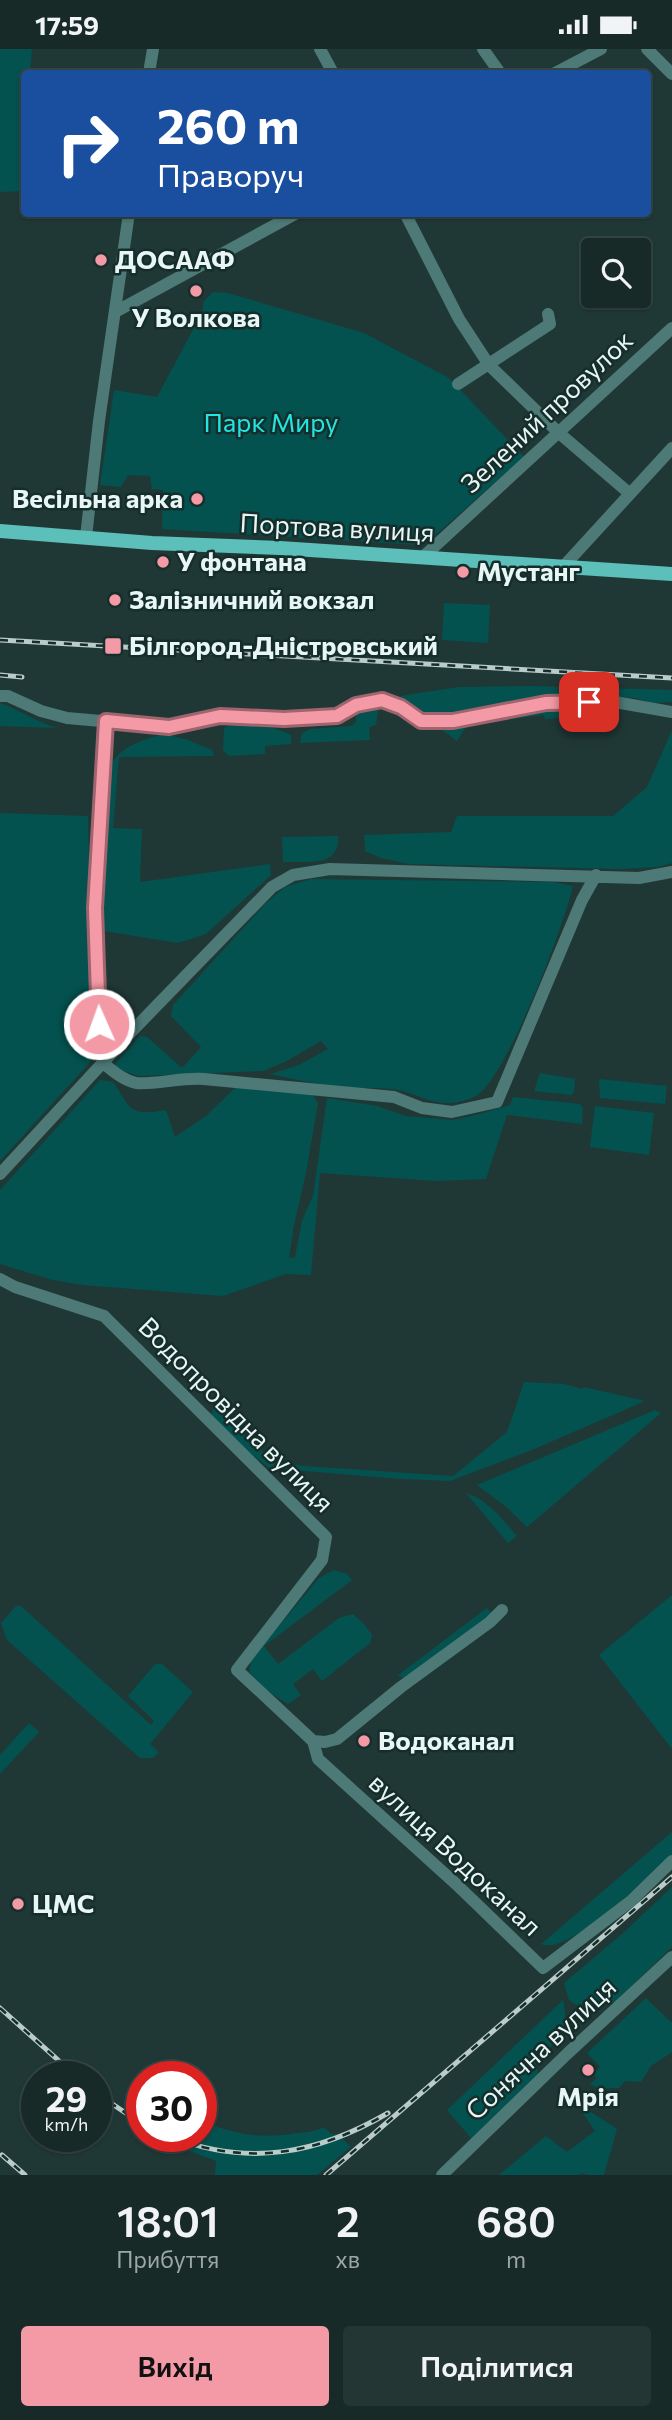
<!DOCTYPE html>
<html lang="uk">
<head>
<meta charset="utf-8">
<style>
	:root { --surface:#172a28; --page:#243634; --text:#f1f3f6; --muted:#9ea7a8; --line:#364645; --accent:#f49aa7 }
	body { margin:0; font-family:Commissioner,sans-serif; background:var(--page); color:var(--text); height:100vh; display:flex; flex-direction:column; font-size:26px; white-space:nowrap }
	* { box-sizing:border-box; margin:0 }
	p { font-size:23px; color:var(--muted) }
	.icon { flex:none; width:38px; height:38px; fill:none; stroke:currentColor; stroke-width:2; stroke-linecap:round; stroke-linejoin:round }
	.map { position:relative; height:2126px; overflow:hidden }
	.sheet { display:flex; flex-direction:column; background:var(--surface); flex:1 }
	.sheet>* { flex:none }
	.banner { position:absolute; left:21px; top:21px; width:630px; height:147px; border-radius:7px; box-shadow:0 2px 5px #0004,0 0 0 2px var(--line); background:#1a4fa0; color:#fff; overflow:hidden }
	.tools { position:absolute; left:581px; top:189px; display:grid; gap:14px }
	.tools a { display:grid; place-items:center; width:70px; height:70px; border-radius:7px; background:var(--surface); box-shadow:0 2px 5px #0004,0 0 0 2px var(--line); font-size:35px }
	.speed { position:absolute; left:21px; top:2012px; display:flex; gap:14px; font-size:35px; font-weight:700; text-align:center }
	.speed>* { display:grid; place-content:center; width:91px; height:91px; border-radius:50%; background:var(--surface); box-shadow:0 2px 5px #0004,0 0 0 2px var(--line); line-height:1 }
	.speed small { font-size:18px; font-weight:400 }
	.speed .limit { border:10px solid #d22; background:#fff; color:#111 }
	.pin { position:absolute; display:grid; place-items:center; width:60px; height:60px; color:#fff; margin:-30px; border-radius:14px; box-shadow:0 4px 10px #0006 }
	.me { position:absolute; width:77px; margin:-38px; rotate:358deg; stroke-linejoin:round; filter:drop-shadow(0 0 5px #0008) }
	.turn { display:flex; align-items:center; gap:24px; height:147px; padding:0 21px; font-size:32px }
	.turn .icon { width:91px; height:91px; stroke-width:2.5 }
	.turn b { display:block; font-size:49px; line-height:60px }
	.eta { display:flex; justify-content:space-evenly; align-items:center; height:119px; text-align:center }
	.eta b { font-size:42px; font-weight:600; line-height:49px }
	.action { display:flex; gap:14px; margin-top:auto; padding:14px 21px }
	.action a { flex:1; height:80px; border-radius:7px; background:var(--accent); color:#111; font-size:28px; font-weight:600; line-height:80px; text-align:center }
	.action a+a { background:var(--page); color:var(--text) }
	.status { display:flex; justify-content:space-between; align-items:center; height:49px; padding:0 35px; background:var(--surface); direction:ltr }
	.status svg { height:19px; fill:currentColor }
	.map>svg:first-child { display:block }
	.green { fill:#03524f }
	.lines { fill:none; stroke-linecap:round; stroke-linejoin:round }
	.minor { stroke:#4d7977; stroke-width:12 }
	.major { stroke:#5cbfba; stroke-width:14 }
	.rail-casing { stroke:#bacbc9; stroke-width:5 }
	.rail { stroke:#152e2c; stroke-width:2.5; stroke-dasharray:8; stroke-linecap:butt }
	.route-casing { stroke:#9f646d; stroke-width:18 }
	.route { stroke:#f49aa7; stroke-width:12 }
	.poi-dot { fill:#f49aa7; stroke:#152e2c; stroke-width:2.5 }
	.labels { text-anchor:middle; stroke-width:5; stroke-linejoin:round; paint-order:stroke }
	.poi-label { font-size:26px; font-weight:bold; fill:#e8f7f5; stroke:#152e2c; text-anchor:start }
	.street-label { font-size:26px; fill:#e8f7f5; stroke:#152e2c }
	.park-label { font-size:26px; fill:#21e6df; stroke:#152e2c }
</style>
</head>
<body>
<div class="status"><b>17:59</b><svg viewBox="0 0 49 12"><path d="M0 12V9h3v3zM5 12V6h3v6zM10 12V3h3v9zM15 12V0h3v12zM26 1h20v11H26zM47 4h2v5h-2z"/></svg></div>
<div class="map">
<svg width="672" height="2126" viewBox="0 0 672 2126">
	<rect width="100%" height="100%" fill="#1f3836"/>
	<!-- green -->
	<path class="green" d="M0 0H32L30 24H24V142L0 143Z
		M213 243 228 244 364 284 449 329 524 408 441 481 420 496 162 480 163 441 152 440 150 427 128 426 121 438 100 436 114 341 157 348 203 262V253Z
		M444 554 490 556 488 594 442 591Z
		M532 637 672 641V653L653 654 635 649 599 646 546 647 514 653 480 663 420 665 403 654 400 647 459 638Z
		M0 654C20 661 37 673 57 679L0 677Z
		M379 656 376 676 369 678 370 691 300 694 302 684 311 680 351 677 356 673V662Z
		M547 658 584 660V667L545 670 544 666 468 675 457 692 438 678Z
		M232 675C255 675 271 676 291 686V695L265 697V705L229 707 223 701 224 679Z
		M672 681V814L658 818 620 820 408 815 381 809 365 802 364 786 451 783 457 767H613L647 738Z
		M164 685 185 690 212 701 214 707 119 708 113 779 142 780 140 833 270 815 271 826 206 885 178 894 104 882V785L113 713C122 697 147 689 164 685Z
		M0 764 88 767 93 1010 0 1112Z
		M338 787C340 819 307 812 283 813L282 788Z
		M311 830 552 833 573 837C565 873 505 1035 474 1048 436 1064 424 1044 392 1040 376 1038 360 1040 344 1038 319 1036 294 1030 270 1025L299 1016 328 1000 321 992 285 1013 263 1022 138 1027 116 1019V1014L140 987 147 988 182 1019 201 998 171 967 173 956 266 854 285 838Z
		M540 1024 575 1030 574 1043 571 1046 534 1042Z
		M599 1030 667 1037 665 1055 600 1049Z
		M100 1031 113 1033C133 1062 128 1067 166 1061L175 1088 206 1067 243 1031 312 1045 318 1054 306 1124 294 1176 289 1209 295 1208 302 1171 313 1147 327 1049 377 1057 406 1067 453 1071 480 1065 510 1056 513 1048 580 1055 583 1059 582 1075 507 1066 486 1130 436 1132 320 1124 311 1226 286 1225 223 1247 83 1236 52 1231 0 1215V1141Z
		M595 1057 654 1064 649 1106 590 1098Z
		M524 1333 564 1335 582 1340 584 1338 645 1352 532 1401 450 1432 400 1430 269 1419 251 1405 211 1366 214 1358 272 1411 304 1417 453 1427 507 1383Z
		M655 1361 661 1364 527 1478 505 1457 477 1436Z
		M466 1444C487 1450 502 1470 517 1487L508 1494Z
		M334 1521 347 1525 352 1531 264 1597 278 1615 339 1569 353 1565 364 1575 372 1586 370 1594 322 1632 313 1620 293 1635 301 1646 288 1655C273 1646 258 1637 249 1622L252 1609 319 1529Z
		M672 1546V1700L599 1606Z
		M16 1557H21L151 1676 154 1672 128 1647 155 1615H162L193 1643 150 1695 159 1703 153 1709H140L7 1591 1 1574Z
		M487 1559 492 1565 406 1629 397 1627Z
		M29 1674 39 1683 0 1725V1706Z
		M672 1783V1806C651 1825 569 1908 541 1895Z
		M672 1838V1898L614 1954 576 1956 569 1951 564 1934 623 1884Z
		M646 1949 672 1974V2003L651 2017 641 2033 625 2032 619 2039H607L604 2042 590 2035 597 2029 593 2025 600 2018 587 2004Z
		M563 1951C571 1984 555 1991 536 2014L538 2025 471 2089 447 2061Z
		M583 2058 617 2080 604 2126H587L581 2124 579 2126H499L546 2087 567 2103 595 2082 582 2063Z
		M201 2071C233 2086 263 2090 297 2084 306 2083 315 2083 323 2078L332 2085H338L351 2098 317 2126H215L216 2112 176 2097 185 2088H201Z"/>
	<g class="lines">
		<!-- minor -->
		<path class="minor" d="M320 0 333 24
			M483 0 500 24
			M647 0 672 25
			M149 24 153 0
			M555 24 601 0
			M405 164 459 270 489 316 559 384 629 444
			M117 262 297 164
			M458 335 550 275 548 265
			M86 488 99 372 129 164
			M422 509 672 279
			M563 518 672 399
			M0 647H8L41 662 67 669 169 678 220 667 284 670 337 667 356 656 382 651 401 658 421 672H453L546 654 615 653 672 663
			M106 672 95 859 99 975 103 1014C113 1022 123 1031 136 1034 153 1036 184 1028 204 1030L394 1048 422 1059 452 1063 497 1053 582 851 596 826
			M0 1125 133 981 272 838 293 826 330 820 639 829 672 823
			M0 1230 15 1238 104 1267 326 1488 322 1511 237 1621 313 1692 325 1693 337 1690 401 1638 490 1573 502 1561
			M313 1692 318 1710 456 1835 543 1919 631 1852 672 1812
			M442 2126 568 2004 672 1908"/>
		<!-- major -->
		<path class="major" d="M0 482 152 494 280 499 672 525"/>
		<!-- rail casing -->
		<g class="rail-casing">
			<path id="rail" d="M0 591 672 629
				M0 626 22 628
				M0 1959 77 2028
				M96 2044 142 2075
				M171 2088C249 2118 318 2105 388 2064
				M2 2106 25 2126
				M326 2126 672 1828"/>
		</g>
		<!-- rail -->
		<use href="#rail" class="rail"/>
	</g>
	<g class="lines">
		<!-- route casing -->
		<g class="route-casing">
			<path id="route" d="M99 975 95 859 106 672 169 678 220 667 284 670 337 667 356 656 382 651 401 658 421 672H453L546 654 589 653"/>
		</g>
		<!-- route -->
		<use href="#route" class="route"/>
	</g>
	<!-- markers -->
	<g class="poi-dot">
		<circle cx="101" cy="211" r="7"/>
		<circle cx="196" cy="242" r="7"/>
		<circle cx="197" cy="450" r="7"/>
		<circle cx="163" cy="513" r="7"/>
		<circle cx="463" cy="523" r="7"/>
		<circle cx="115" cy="551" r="7"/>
		<rect x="104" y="588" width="18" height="18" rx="3.5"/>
		<circle cx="364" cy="1692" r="7"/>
		<circle cx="18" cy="1855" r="7"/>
		<circle cx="588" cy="2021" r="7"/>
	</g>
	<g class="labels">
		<!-- poi labels -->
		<g class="poi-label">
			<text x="115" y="220">ДОСААФ</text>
			<text x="196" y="278" text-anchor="middle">У Волкова</text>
			<text x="183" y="459" text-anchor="end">Весільна арка</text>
			<text x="177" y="522">У фонтана</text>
			<text x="477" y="532">Мустанг</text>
			<text x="129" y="560">Залізничний вокзал</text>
			<text x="129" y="606">Білгород-Дністровський</text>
			<text x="378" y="1701">Водоканал</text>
			<text x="32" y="1864">ЦМС</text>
			<text x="588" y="2057" text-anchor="middle">Мрія</text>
		</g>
		<!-- street labels -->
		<g class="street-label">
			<text transform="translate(547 363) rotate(-43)" y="9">Зелений провулок</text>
			<text transform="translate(337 479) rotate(3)" y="9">Портова вулиця</text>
			<text transform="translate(236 1366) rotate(45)" y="9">Водопровідна вулиця</text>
			<text transform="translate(455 1806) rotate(43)" y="9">вулиця Водоканал</text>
			<text transform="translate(541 2000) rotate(-43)" y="9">Сонячна вулиця</text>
		</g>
		<!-- park labels -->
		<g class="park-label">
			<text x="271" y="383">Парк Миру</text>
		</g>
	</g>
</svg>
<div class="tools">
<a><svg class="icon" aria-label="search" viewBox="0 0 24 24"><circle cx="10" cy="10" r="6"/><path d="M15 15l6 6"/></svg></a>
</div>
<div class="speed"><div>29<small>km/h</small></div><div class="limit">30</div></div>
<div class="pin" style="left:589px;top:653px;background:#d93025"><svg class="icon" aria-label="arrive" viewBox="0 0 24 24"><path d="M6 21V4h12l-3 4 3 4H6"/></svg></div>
<svg class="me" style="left:99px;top:975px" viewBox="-20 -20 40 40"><circle r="17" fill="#f49aa7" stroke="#fff" stroke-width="3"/><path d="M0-11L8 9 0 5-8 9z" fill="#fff"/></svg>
<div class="banner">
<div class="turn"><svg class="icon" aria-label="right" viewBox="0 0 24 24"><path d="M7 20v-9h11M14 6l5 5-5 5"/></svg><div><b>260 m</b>Праворуч</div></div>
</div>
</div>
<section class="sheet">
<div class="eta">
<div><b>18:01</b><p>Прибуття</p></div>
<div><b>2</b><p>хв</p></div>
<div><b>680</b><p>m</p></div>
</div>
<div class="action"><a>Вихід</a><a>Поділитися</a></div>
</section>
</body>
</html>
